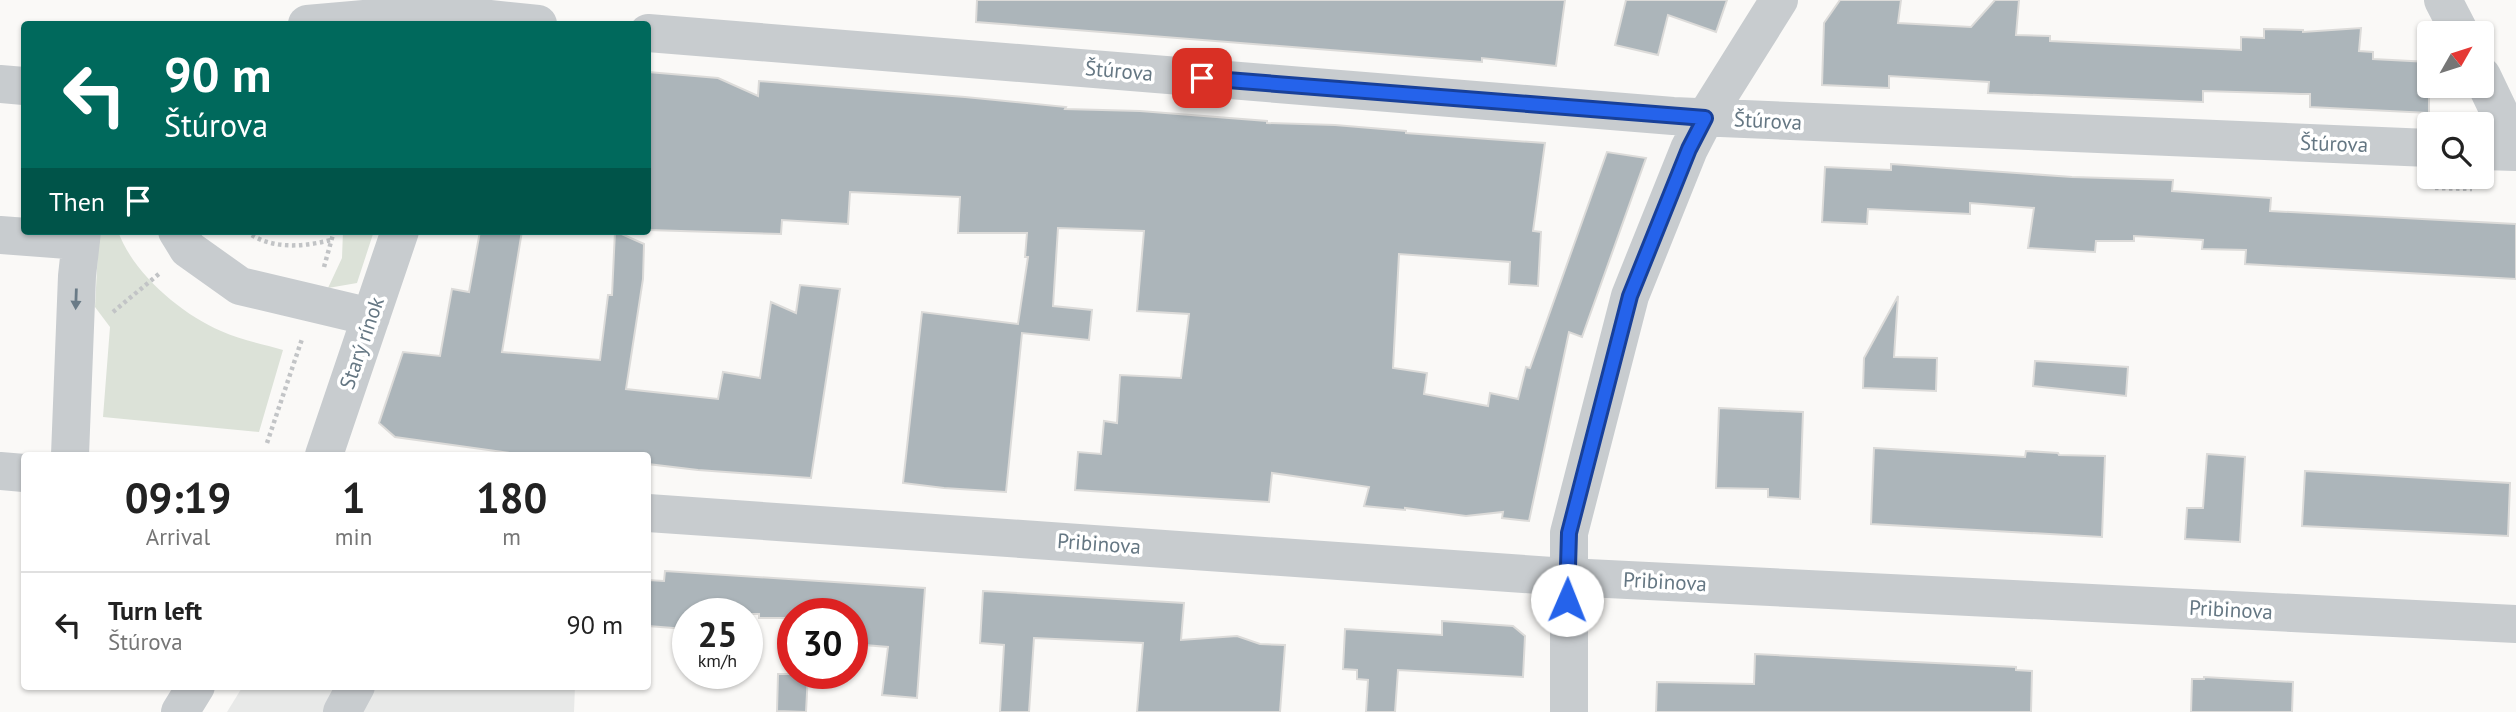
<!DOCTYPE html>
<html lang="en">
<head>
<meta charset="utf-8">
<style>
	:root { --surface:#fff; --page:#f2f2f2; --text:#222; --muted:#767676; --line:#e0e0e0 }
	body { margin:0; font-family:"PT Sans",sans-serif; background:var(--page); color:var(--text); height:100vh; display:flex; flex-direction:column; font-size:26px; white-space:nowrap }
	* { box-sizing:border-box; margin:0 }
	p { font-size:23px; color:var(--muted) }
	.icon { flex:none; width:38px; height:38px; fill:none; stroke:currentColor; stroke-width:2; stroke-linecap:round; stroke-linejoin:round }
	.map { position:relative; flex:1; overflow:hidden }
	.details { position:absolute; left:21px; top:452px; width:630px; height:238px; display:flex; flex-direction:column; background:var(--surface); border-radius:7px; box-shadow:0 2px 5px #0004 }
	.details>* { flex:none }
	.top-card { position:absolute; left:21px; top:21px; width:630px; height:214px; border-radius:7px; box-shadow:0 2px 5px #0004; background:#00695c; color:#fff; overflow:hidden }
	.needle { width:46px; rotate:51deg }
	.tools { position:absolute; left:2417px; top:21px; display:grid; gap:14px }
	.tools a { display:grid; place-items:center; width:77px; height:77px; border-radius:7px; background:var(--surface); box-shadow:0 2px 5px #0004; font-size:35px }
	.speed { position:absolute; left:672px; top:598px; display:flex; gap:14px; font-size:35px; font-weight:700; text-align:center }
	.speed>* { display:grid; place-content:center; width:91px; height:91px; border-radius:50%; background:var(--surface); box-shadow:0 2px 5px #0004; line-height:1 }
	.speed small { font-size:18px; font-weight:400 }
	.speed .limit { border:10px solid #d22; background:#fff; color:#111 }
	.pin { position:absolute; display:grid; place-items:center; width:60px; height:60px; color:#fff; margin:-30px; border-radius:14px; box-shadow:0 4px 10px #0006 }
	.me { position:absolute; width:77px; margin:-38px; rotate:1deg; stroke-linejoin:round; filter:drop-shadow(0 0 5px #0008) }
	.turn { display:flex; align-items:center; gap:24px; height:147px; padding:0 28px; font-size:32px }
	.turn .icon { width:91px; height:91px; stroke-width:2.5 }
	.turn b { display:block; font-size:49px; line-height:60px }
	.then { display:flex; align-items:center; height:66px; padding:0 28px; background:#0003; gap:14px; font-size:26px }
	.eta { display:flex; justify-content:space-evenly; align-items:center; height:119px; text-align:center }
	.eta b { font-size:42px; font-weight:600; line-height:49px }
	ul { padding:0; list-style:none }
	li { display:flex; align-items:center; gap:21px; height:105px; padding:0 28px; border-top:2px solid var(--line) }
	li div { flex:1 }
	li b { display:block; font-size:26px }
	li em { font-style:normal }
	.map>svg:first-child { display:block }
	.built { fill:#e8e9e8 }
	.green { fill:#dce2d8 }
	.building { fill:#acb5ba; stroke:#dcdbd9; stroke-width:2 }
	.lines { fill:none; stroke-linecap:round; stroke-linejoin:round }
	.path { stroke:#c2c4c6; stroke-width:4.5; stroke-dasharray:3.5 3.5; stroke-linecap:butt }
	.minor { stroke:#c8cccf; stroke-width:38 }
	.oneway { fill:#6a7b87 }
	.route-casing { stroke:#184099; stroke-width:18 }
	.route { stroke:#2563eb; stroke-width:12 }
	.labels { text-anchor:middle; stroke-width:7; stroke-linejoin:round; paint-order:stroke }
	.street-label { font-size:21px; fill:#657783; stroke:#fff }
</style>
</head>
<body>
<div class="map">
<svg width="2516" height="712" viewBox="0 0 2516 712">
	<rect width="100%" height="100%" fill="#faf9f7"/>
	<!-- built -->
	<path class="built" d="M243 686H575L574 712H227Z"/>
	<!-- green -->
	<path class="green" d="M99 231H118C132 272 181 314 221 331 240 340 263 344 283 350L259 432 103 417 110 327 95 307Z
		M343 231H374L357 283 328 288 342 258Z"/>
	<!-- building -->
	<path class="building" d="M977 0H1565L1556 66 1482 58V62L976 22Z
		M1626 0H1727L1716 32 1668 15 1658 55 1615 45Z
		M1840 0H1901L1898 23 1971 27 1995 0H2019L2016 35 2050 36V41L2241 50V37L2264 38V29L2303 30V32L2361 28 2359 51 2373 52V59L2429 62V113L2310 107V94H2301L2203 91V102L1988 93 1989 82 1889 76V88L1822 85 1824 23Z
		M648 72 718 78 758 96 759 81 965 97 1066 107 1065 109 1140 111 1267 121V123L1335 125 1406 131V133L1545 143 1533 231 1541 232 1538 286 1509 284 1510 262 1399 254 1393 368 1427 373 1424 394 1488 406 1490 393 1518 399 1526 367 1530 368 1607 152 1646 158 1582 337 1569 332 1529 521 1502 518 1503 512 1466 516 1405 508V510L1364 506 1369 487 1272 473 1269 502 1075 490 1078 452 1101 454 1104 421 1117 423 1120 375 1181 378 1189 314 1137 311 1144 231 1058 228 1053 306 1092 310 1089 340 1022 333 1006 492 944 488 903 483 922 312 1018 324 1028 257H1025L1027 233H958L960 197 850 192 848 224 782 220 781 234 648 230Z
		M1891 164 2072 177 2173 180 2172 191 2271 198 2270 211 2516 224V279L2245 264 2246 250 2202 249 2203 240 2134 236V241H2096L2095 252 2028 248 2034 208 1970 203V214L1868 209 1867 224 1822 222 1825 167 1891 170Z
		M480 231H522L502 352 600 360 608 295H612L615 231 644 244 643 279 626 389 718 399 723 372 760 378 771 302 796 313 800 285 840 289 811 478 698 470 648 464V455H524L395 437 379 423 403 352 440 356 452 289 469 292Z
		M1898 296 1894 357 1937 358 1936 391 1863 388 1864 358Z
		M2035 361 2128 367 2126 396 2033 386Z
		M1719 408 1803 412 1800 499 1768 497V489L1716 488Z
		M1874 448 2025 457 2026 451 2058 453 2059 455 2105 456 2102 537 1871 524Z
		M2207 454 2245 457 2240 542 2185 539 2187 508H2203Z
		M2305 471 2510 483 2508 536 2302 526Z
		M665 571 925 588 917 698 882 695 888 647 852 644V614H793V618H759V614H687L686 629 648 626V580L664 581Z
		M983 591 1184 603 1181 640 1237 636 1260 644 1285 645 1280 712H1137L1143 643 1034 638 1029 712H1000L1004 645 980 643Z
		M1442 621 1513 626 1525 636 1523 677 1398 670 1395 712H1366L1368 680 1357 679V670L1343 669 1345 629 1442 635Z
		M1755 654 2016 667V670L2032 671 2031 712H1656L1657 682 1754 684Z
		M778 674H808L806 712 777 711Z
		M2204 677 2293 682 2292 712H2191L2192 679H2204Z"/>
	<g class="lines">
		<!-- path -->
		<path class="path" d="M2435 188 2472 189
			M246 231C270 250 303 247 331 240
			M324 267 334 231
			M113 312 160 273
			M267 443 302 339"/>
		<!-- minor -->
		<path class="minor" d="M2443 0 2460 33
			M307 24 386 17 462 16 538 24
			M648 33 1673 116 2429 148
			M2482 76 2516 147
			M0 84 24 86
			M2482 151 2516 152
			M177 231 188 249 240 286 371 317
			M0 235 81 241
			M70 455 77 276 82 231
			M324 455 400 231
			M0 471 24 473
			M648 513 1567 577 2516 624
			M180 712 196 686
			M342 712 356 686
			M1569 712V533L1630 296 1689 149 1705 118 1779 0"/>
	</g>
	<!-- one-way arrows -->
	<defs><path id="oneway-solid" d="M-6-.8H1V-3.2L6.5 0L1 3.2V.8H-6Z" transform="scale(1.75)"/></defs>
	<use class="oneway" href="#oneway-solid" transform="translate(76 299) rotate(92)"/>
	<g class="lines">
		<!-- route casing -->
		<g class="route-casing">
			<path id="route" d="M1202 78 1705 118 1689 149 1630 296 1569 533 1567 600"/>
		</g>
		<!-- route -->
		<use href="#route" class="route"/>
	</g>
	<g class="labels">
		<!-- street labels -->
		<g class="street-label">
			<text transform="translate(1119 71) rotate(5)" y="7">Štúrova</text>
			<text transform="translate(1768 121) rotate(3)" y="7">Štúrova</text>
			<text transform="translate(2334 144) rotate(2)" y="7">Štúrova</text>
			<text transform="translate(362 343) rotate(-71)" y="7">Starý rínok</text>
			<text transform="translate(1099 544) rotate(4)" y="7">Pribinova</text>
			<text transform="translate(1665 582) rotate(3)" y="7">Pribinova</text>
			<text transform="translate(2231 610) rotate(3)" y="7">Pribinova</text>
		</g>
	</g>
</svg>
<div class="tools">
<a><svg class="needle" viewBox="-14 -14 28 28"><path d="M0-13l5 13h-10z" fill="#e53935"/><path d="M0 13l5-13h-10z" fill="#767676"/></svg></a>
<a><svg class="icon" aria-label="search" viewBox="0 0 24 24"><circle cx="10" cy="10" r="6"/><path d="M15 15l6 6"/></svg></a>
</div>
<div class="speed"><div>25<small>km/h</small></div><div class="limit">30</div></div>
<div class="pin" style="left:1202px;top:78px;background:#d93025"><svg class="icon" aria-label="arrive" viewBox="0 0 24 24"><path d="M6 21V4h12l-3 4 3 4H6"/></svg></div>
<svg class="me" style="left:1567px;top:600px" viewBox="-20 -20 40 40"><circle r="19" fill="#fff"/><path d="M0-13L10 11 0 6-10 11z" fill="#2563eb"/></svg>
<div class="top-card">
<div class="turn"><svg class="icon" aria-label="left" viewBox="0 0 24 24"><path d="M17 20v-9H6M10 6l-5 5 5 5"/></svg><div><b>90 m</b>Štúrova</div></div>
<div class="then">Then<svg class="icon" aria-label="arrive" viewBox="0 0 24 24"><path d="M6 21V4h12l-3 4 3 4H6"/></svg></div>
</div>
<section class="details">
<div class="eta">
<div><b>09:19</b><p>Arrival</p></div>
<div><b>1</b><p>min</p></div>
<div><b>180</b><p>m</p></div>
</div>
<ul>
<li><svg class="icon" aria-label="left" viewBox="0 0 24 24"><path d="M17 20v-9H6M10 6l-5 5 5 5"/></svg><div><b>Turn left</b><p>Štúrova</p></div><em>90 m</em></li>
</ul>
</section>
</div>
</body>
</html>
